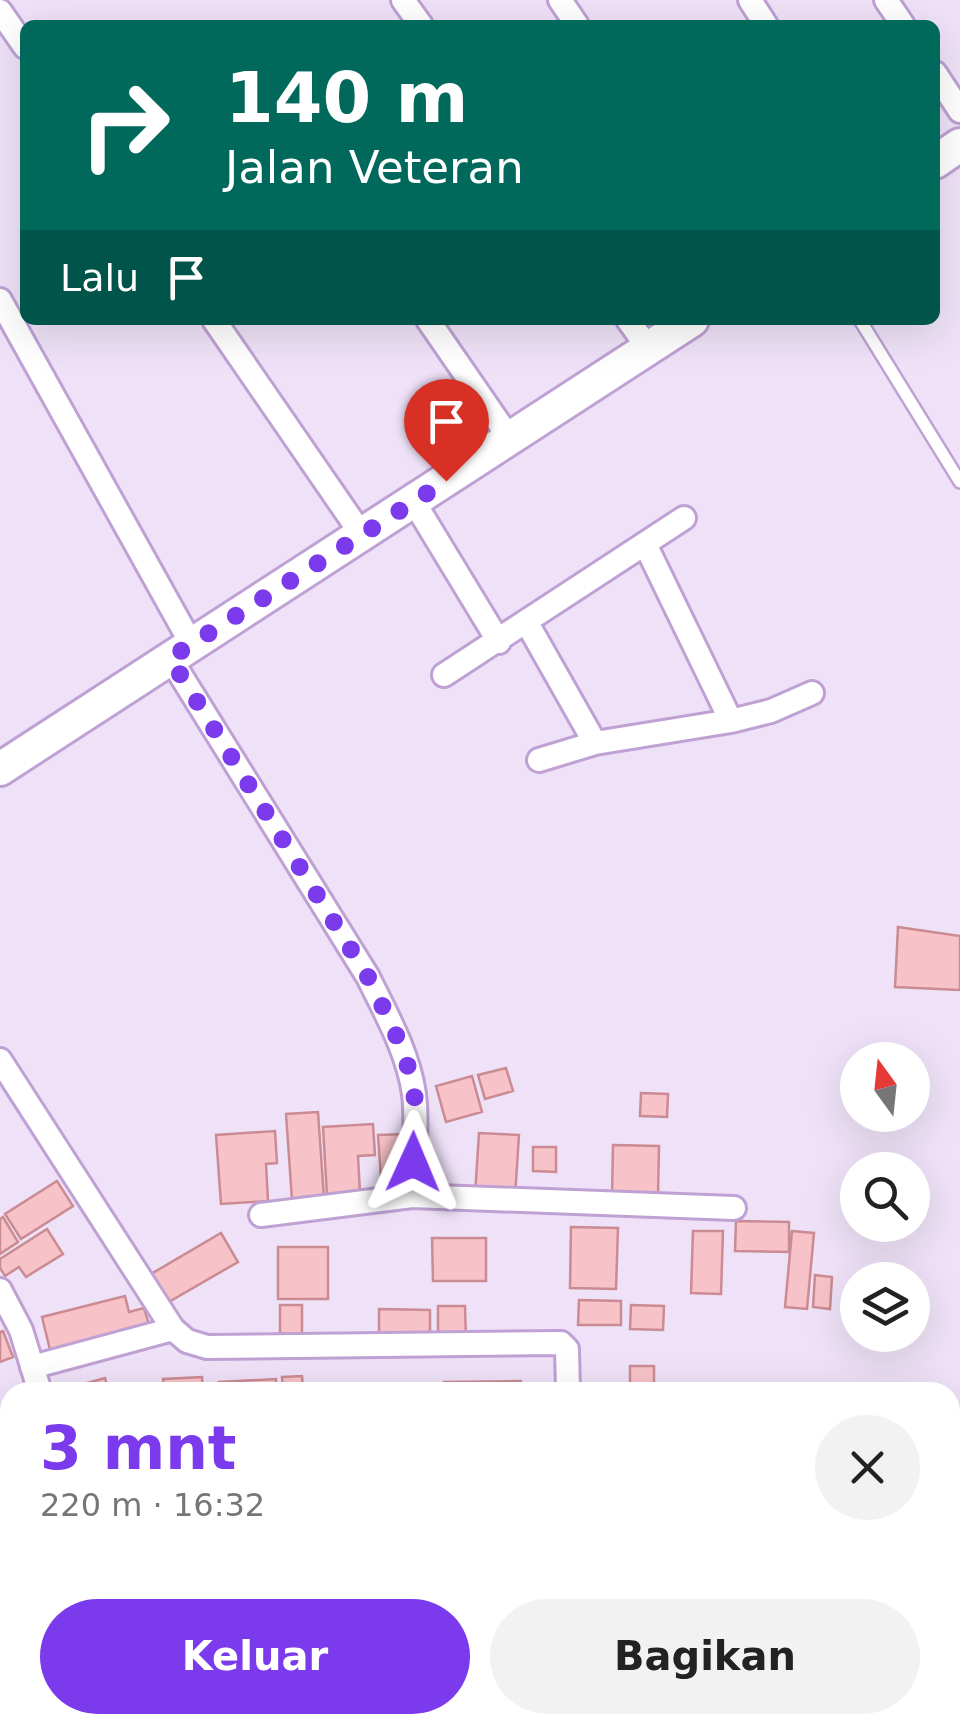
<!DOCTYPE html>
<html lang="id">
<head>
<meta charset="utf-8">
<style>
	:root { --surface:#fff; --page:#f2f2f2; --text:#222; --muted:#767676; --accent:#7c3aed }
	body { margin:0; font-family:"DejaVu Sans",sans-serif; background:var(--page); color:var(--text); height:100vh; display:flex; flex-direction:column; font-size:38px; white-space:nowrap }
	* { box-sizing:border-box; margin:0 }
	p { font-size:32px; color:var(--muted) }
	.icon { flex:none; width:55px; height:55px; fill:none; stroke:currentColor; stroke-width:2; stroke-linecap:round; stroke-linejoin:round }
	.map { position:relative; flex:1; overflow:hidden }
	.details { position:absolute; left:0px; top:1382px; width:960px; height:352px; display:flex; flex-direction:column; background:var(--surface); border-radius:30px 30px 0 0; box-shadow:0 10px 40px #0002 }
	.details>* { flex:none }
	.banner { position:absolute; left:20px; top:20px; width:920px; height:305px; border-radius:15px; box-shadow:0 10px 40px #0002; background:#00695c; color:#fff; overflow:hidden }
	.needle { width:65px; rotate:345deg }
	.fabs { position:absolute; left:840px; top:1042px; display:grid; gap:20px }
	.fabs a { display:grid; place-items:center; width:90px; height:90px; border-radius:50%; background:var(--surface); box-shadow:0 10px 40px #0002; font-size:50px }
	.pin { position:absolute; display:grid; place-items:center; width:85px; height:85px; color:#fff; margin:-102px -42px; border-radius:50% 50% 50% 0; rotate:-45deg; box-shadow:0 0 10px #0007 }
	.pin .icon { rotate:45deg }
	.me { position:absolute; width:110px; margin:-55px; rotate:1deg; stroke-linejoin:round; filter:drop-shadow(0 0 8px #0008) }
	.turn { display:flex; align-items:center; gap:35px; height:210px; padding:0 40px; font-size:45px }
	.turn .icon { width:130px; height:130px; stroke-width:2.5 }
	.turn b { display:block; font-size:70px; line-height:85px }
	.then { display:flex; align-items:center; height:95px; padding:0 40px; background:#0003; gap:20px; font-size:38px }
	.round { display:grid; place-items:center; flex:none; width:105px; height:105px; border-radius:52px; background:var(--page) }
	.head { display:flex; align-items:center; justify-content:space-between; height:170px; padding:0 40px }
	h1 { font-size:60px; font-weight:700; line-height:75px; color:var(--accent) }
	.primary-button { display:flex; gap:20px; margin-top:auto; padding:20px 40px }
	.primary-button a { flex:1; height:115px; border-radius:60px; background:var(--accent); color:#fff; font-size:40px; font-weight:700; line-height:115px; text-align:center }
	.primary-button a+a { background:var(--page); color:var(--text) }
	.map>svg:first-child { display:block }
	.building { fill:#f7c3c8; stroke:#cb8b93; stroke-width:2.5 }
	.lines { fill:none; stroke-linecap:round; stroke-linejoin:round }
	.lane-casing { stroke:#bfa1d4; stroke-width:16 }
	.street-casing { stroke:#bfa1d4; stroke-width:28 }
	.secondary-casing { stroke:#bfa1d4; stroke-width:38 }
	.lane { stroke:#fff; stroke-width:11 }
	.street { stroke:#fff; stroke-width:22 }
	.secondary { stroke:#fff; stroke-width:32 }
	.route { stroke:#7c3aed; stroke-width:18; stroke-dasharray:0 32.4 }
</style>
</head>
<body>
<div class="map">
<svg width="960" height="1733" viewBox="0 0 960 1733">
	<rect width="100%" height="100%" fill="#efe2f8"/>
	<!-- building -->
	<path class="building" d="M898 927 960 936V990L895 987Z
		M506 1068 513 1091 485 1099 478 1075Z
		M472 1076 482 1112 446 1122 436 1086Z
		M641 1093 668 1094 667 1117 640 1116Z
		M318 1112 324 1198 292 1200 286 1114Z
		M373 1124 375 1155 358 1156 360 1193 327 1196 323 1127Z
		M275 1131 277 1163 266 1164 268 1201 221 1204 216 1135Z
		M479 1133 519 1135 515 1197 475 1195Z
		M405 1134 409 1191 382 1193 378 1135Z
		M613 1145 659 1146 658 1197 612 1196Z
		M533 1147H556V1172L533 1171Z
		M57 1181 73 1206 21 1239 5 1214Z
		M3 1217 18 1242 0 1254V1219Z
		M736 1221 789 1222V1252L735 1251Z
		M571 1227 618 1228 616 1289 570 1288Z
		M47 1229 63 1254 26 1277 19 1267 5 1276 0 1268V1259Z
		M693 1231H723L721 1294 691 1293Z
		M792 1231 814 1233 807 1309 785 1307Z
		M221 1233 238 1262 167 1303 151 1274Z
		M432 1238H486V1281H433Z
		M278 1247H328V1299H278Z
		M815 1275 832 1277 830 1309 813 1307Z
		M125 1296 129 1312 144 1308 150 1328 51 1354 42 1317Z
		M579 1300 621 1301V1325H578Z
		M280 1305H302V1342H280Z
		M631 1305 664 1306 663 1330 630 1329Z
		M438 1306H465L466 1339H438Z
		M379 1309 430 1310V1343H379Z
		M3 1331 13 1357 0 1362V1332Z
		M630 1366H654V1392H630Z
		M302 1376 303 1389H314V1392H283L282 1377Z
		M202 1377 203 1392H164L163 1379Z
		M105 1378 109 1392H70L69 1388Z
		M276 1379V1392H220L219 1382Z
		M521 1381 522 1392H444V1382Z
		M0 1453 4 1466 10 1465V1499L0 1501Z
		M0 1603 10 1604V1673L0 1672Z
		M731 1727 802 1733H731Z"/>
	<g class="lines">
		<!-- lane casing -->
		<g class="lane-casing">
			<path id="lane" d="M860 320 960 482"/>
		</g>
		<!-- street casing -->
		<g class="street-casing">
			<path id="street" d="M403 0 421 25
				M560 0 577 25
				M750 0 766 25
				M886 0 903 25
				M0 11 25 47
				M935 73 960 111
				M0 300 192 645
				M214 320 362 535
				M428 320 510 439
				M628 320 649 349
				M414 502 499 642
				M645 544 731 721
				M527 623 595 743
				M170 658 368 977C386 1014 408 1052 414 1094 418 1126 413 1163 412 1196
				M444 675 684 518
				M539 760 595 743 731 721 771 711 812 693
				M0 1060 173 1329 187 1341 207 1347 561 1343 567 1349 568 1392
				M261 1215 412 1196 734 1208
				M0 1290 21 1330 40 1392
				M32 1367 173 1329
				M0 1506 10 1505"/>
		</g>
		<!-- secondary casing -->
		<g class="secondary-casing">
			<path id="secondary" d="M935 162 960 145
				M0 769 692 320"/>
		</g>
		<!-- lane -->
		<use href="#lane" class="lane"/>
		<!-- street -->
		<use href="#street" class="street"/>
		<!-- secondary -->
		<use href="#secondary" class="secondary"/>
	</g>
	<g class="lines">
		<!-- route -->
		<path class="route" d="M413 1162C413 1140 417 1115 414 1092 407 1051 386 1014 368 977L170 658 446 481"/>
	</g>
</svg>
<div class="fabs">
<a><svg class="needle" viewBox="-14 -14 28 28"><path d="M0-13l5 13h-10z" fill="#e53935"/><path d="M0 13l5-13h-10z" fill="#767676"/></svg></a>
<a><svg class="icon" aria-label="search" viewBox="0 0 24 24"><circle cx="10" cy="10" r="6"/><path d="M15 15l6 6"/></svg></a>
<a><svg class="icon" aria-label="layers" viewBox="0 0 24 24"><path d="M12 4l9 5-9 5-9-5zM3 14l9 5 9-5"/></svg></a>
</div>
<div class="pin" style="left:446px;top:481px;background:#d93025"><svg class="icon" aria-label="arrive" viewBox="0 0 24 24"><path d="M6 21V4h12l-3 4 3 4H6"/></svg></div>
<svg class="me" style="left:413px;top:1162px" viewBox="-20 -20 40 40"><path d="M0-17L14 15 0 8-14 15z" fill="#7c3aed" stroke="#fff" stroke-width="4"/></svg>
<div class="banner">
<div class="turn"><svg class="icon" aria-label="right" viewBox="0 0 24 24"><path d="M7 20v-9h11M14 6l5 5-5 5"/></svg><div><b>140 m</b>Jalan Veteran</div></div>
<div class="then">Lalu<svg class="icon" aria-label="arrive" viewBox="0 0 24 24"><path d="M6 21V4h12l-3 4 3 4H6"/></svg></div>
</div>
<section class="details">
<div class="head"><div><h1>3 mnt</h1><p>220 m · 16:32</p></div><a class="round"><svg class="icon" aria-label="close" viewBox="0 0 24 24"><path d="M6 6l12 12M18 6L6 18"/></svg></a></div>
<div class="primary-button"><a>Keluar</a><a>Bagikan</a></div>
</section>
</div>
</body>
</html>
